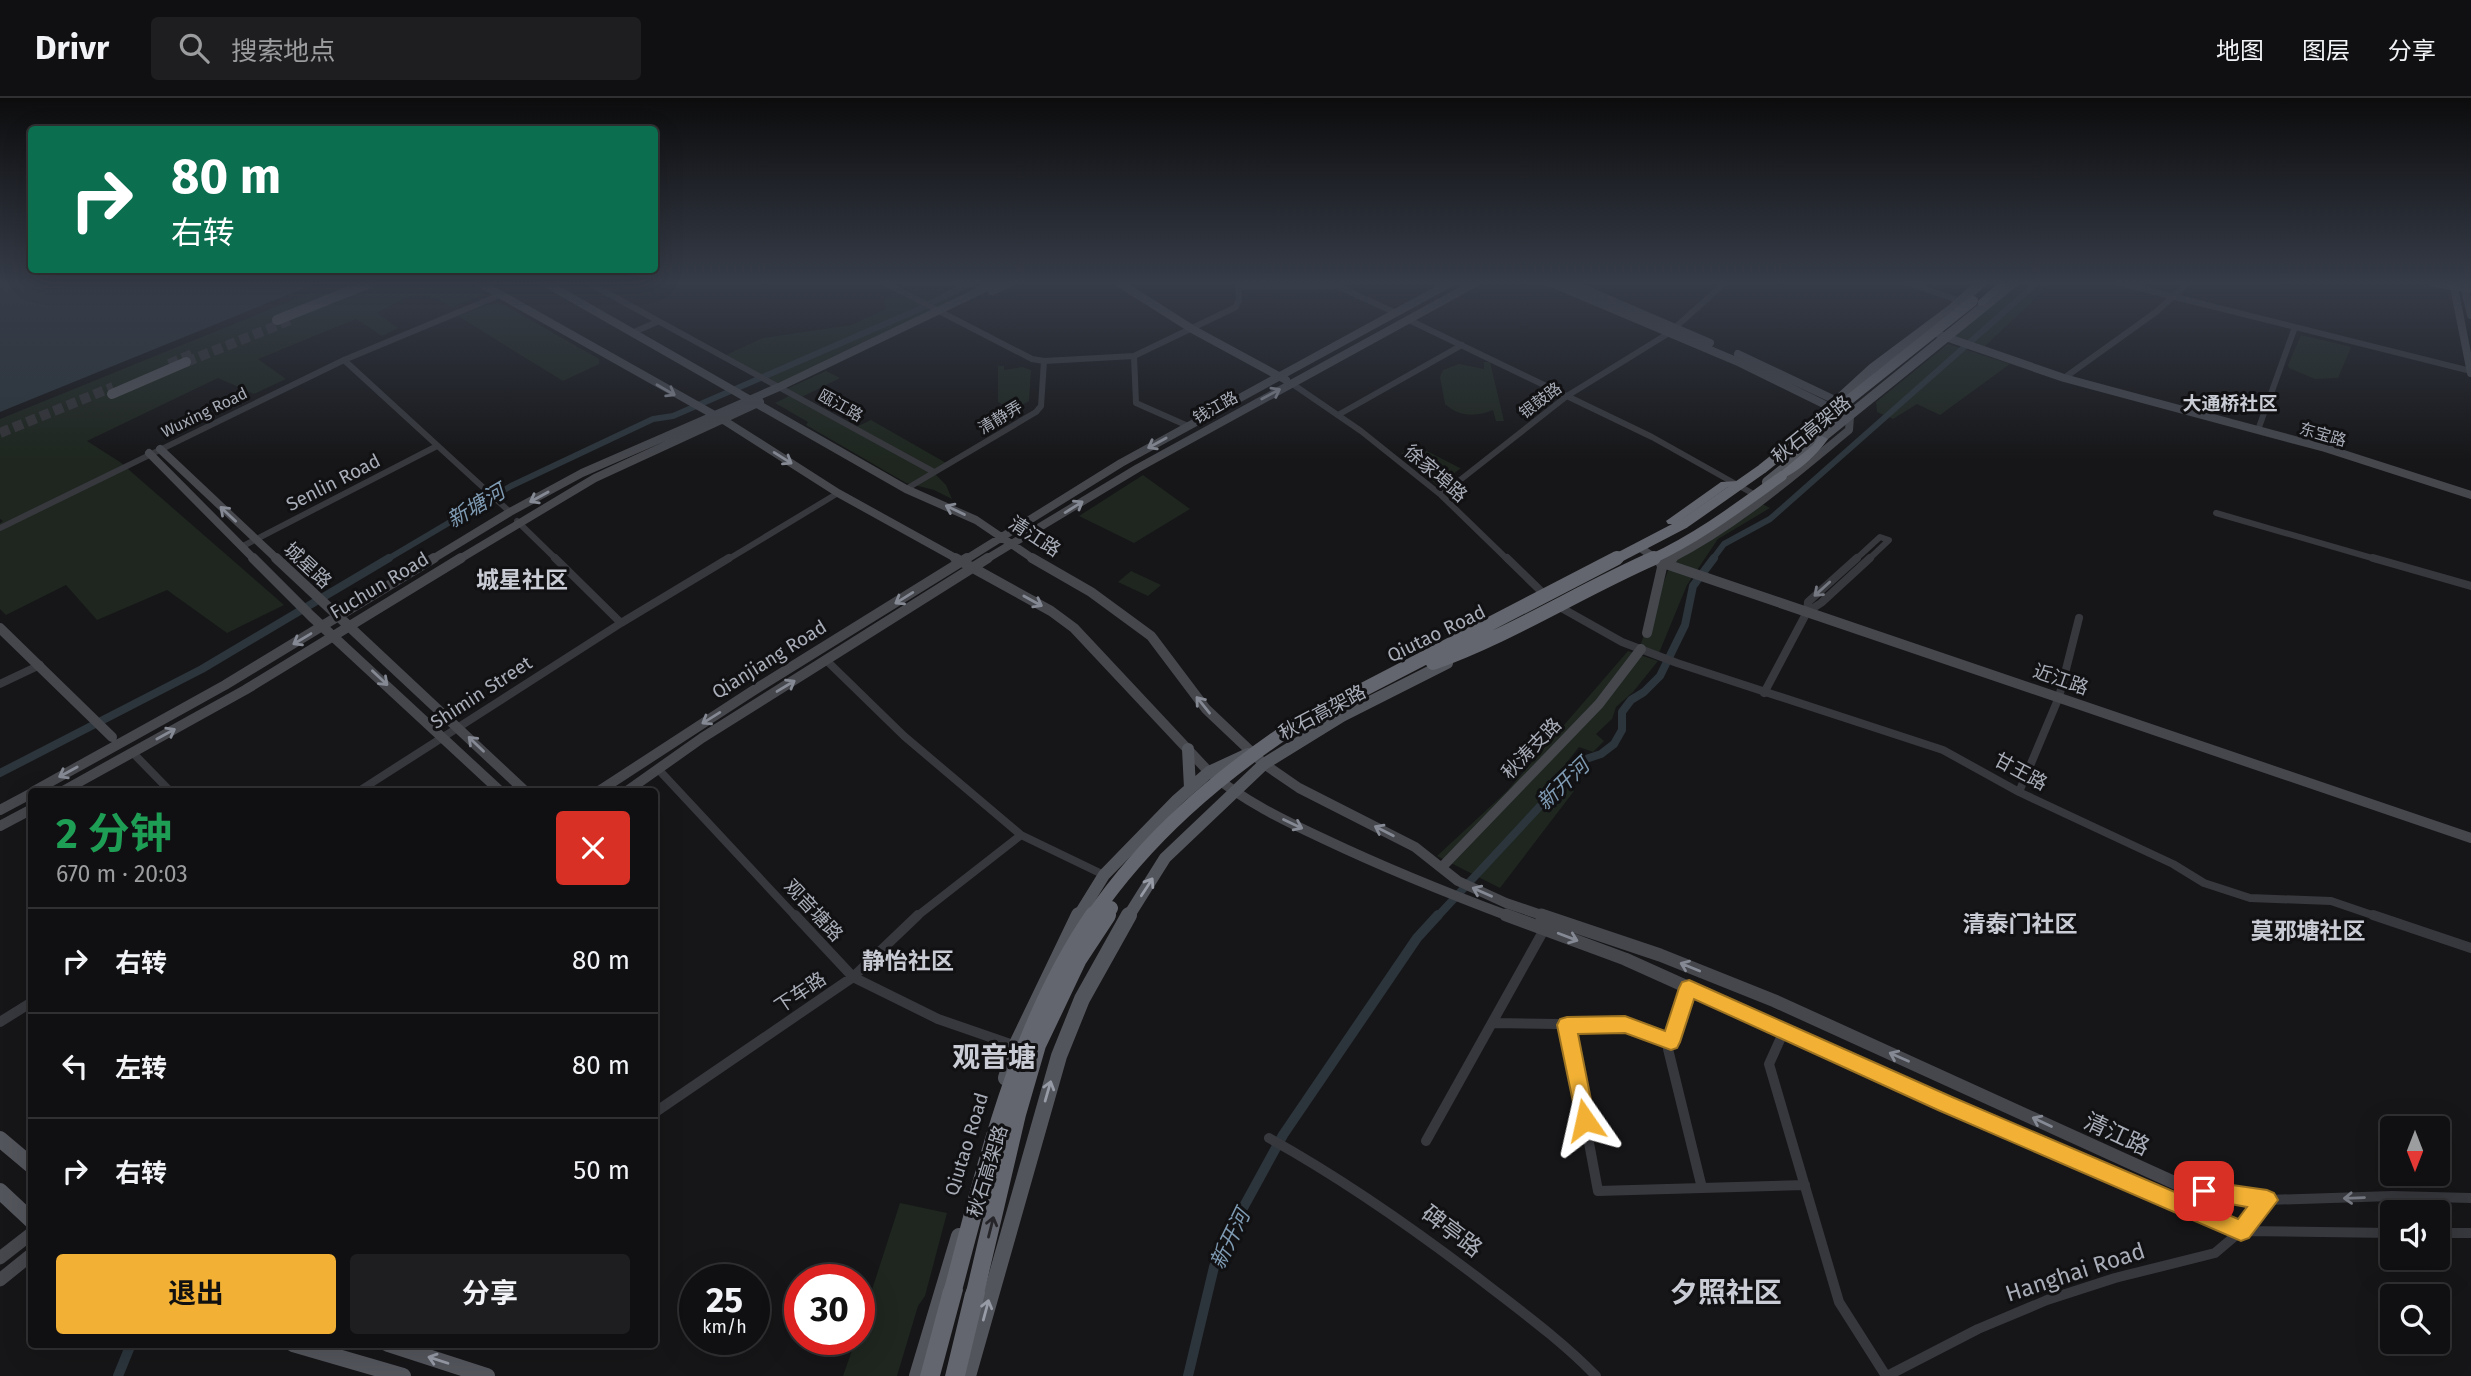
<!DOCTYPE html>
<html lang="zh">
<head>
<meta charset="utf-8">
<style>
	:root { --surface:#101012; --page:#1e1e20; --text:#f1f3f6; --muted:#9c9d9f; --line:#303032; --accent:#f2b134 }
	body { margin:0; font-family:"Fira Sans","Noto Sans SC",sans-serif; background:var(--page); color:var(--text); height:100vh; display:flex; flex-direction:column; font-size:26px; white-space:nowrap }
	* { box-sizing:border-box; margin:0 }
	p { font-size:23px; color:var(--muted) }
	.icon { flex:none; width:38px; height:38px; fill:none; stroke:currentColor; stroke-width:2; stroke-linecap:round; stroke-linejoin:round }
	.map { position:relative; flex:1; overflow:hidden }
	.drawer { position:absolute; left:28px; top:690px; width:630px; height:560px; display:flex; flex-direction:column; background:var(--surface); border-radius:7px; box-shadow:0 7px 28px #0002,0 0 0 2px var(--line) }
	.drawer>* { flex:none }
	.guide { position:absolute; left:28px; top:28px; width:630px; height:147px; border-radius:7px; box-shadow:0 7px 28px #0002,0 0 0 2px var(--line); background:#0b6e4f; color:#fff; overflow:hidden }
	.needle { width:46px; rotate:180deg }
	.buttons { position:absolute; left:2380px; top:1018px; display:grid; gap:14px }
	.buttons a { display:grid; place-items:center; width:70px; height:70px; border-radius:7px; background:var(--surface); box-shadow:0 7px 28px #0002,0 0 0 2px var(--line); font-size:35px }
	.speed { position:absolute; left:679px; top:1166px; display:flex; gap:14px; font-size:35px; font-weight:700; text-align:center }
	.speed>* { display:grid; place-content:center; width:91px; height:91px; border-radius:50%; background:var(--surface); box-shadow:0 7px 28px #0002,0 0 0 2px var(--line); line-height:1 }
	.speed small { font-size:18px; font-weight:400 }
	.speed .limit { border:10px solid #d22; background:#fff; color:#111 }
	.pin { position:absolute; display:grid; place-items:center; width:60px; height:60px; color:#fff; margin:-30px; border-radius:14px; box-shadow:0 4px 10px #0006 }
	.me { position:absolute; width:77px; margin:-38px; rotate:349deg; stroke-linejoin:round; filter:drop-shadow(0 0 5px #0008) }
	.turn { display:flex; align-items:center; gap:24px; height:147px; padding:0 28px; font-size:32px }
	.turn .icon { width:91px; height:91px; stroke-width:2.5 }
	.turn b { display:block; font-size:49px; line-height:60px }
	.round { display:grid; place-items:center; flex:none; width:74px; height:74px; border-radius:7px; background:var(--page) }
	.head { display:flex; align-items:center; justify-content:space-between; height:119px; padding:0 28px }
	h1 { font-size:42px; font-weight:700; line-height:52px; color:#1e9e55 }
	.primary-button { display:flex; gap:14px; margin-top:auto; padding:14px 28px }
	.primary-button a { flex:1; height:80px; border-radius:7px; background:var(--accent); color:#111; font-size:28px; font-weight:700; line-height:80px; text-align:center }
	.primary-button a+a { background:var(--page); color:var(--text) }
	ul { padding:0; list-style:none }
	li { display:flex; align-items:center; gap:21px; height:105px; padding:0 28px; border-top:2px solid var(--line) }
	li div { flex:1 }
	li b { display:block; font-size:26px }
	li em { font-style:normal }
	header { display:flex; align-items:center; gap:42px; box-sizing:border-box; height:98px; padding:0 35px; background:var(--surface); border-bottom:2px solid var(--line) }
	header strong { font-size:33px }
	nav { display:flex; gap:38px; margin-inline-start:auto; font-size:24px }
	.search { width:490px; height:63px; background:var(--page); display:flex; align-items:center; gap:18px; box-sizing:border-box; padding:0 24px; border-radius:7px; color:var(--muted); font-size:26px }
	.map>svg:first-child { display:block }
	.green { fill:#1e261f }
	.water { fill:#2c353c }
	.lines { fill:none; stroke-linecap:round; stroke-linejoin:round }
	.canal-far2 { stroke:#2c353c; stroke-width:6 }
	.canal-far1 { stroke:#2c353c; stroke-width:8 }
	.canal { stroke:#2c353c; stroke-width:10 }
	.primary-tunnel { stroke:#333438; stroke-width:10; stroke-dasharray:10 4.5; stroke-linecap:butt }
	.street-far2 { stroke:#37383d; stroke-width:6 }
	.street-far1 { stroke:#37383d; stroke-width:8 }
	.street { stroke:#37383d; stroke-width:10 }
	.secondary-far2 { stroke:#45474d; stroke-width:8 }
	.secondary-far1 { stroke:#45474d; stroke-width:10 }
	.secondary { stroke:#45474d; stroke-width:13 }
	.primary-far2 { stroke:#53555c; stroke-width:10 }
	.primary-far1 { stroke:#53555c; stroke-width:12 }
	.primary { stroke:#53555c; stroke-width:16 }
	.highway { fill:#63666e; fill-rule:evenodd }
	.highway-bridge-far2 { stroke:#63666e; stroke-width:10 }
	.highway-bridge-far1 { stroke:#63666e; stroke-width:14 }
	.highway-bridge { stroke:#63666e; stroke-width:18 }
	.oneway { stroke:#858993 }
	.oneway2 { stroke:#757881 }
	.oneway3 { stroke:#979ba6 }
	.oneway4 { stroke:#26262a }
	.route { fill:#f2b134; stroke:#9d7322; stroke-width:2 }
	.labels { text-anchor:middle; stroke-width:6; stroke-linejoin:round; paint-order:stroke }
	.far-street-label { font-size:16px; fill:#a8adb8; stroke:#111113 }
	.far-quarter-label { font-size:19px; font-weight:bold; fill:#c9ccd4; stroke:#111113 }
	.street-label { font-size:19px; fill:#a8adb8; stroke:#111113 }
	.water-label { font-size:21px; font-style:italic; fill:#7f9bb3; stroke:#111113 }
	.quarter-label { font-size:23px; font-weight:bold; fill:#c9ccd4; stroke:#111113 }
	.near-street-label { font-size:23px; fill:#a8adb8; stroke:#111113 }
	.near-quarter-label { font-size:28px; font-weight:bold; fill:#c9ccd4; stroke:#111113 }
</style>
</head>
<body>
<header>
<strong>Drivr</strong>
<div class="search"><svg class="icon" aria-label="search" viewBox="0 0 24 24"><circle cx="10" cy="10" r="6"/><path d="M15 15l6 6"/></svg>搜索地点</div>
<nav><a>地图</a><a>图层</a><a>分享</a></nav>
</header>
<div class="map">
<svg width="2471" height="1278" viewBox="0 0 2471 1278">
	<rect width="100%" height="100%" fill="#161618"/>
	<!-- green -->
	<path class="green" d="M337 184H464L485 196 452 209C416 188 412 197 377 215L398 230 382 238 356 221 258 261 286 281 254 296 218 280 87 343 120 364 284 507 227 535 167 492 97 522 66 487 6 517 0 511V425L3 423 0 421V321Z
		M955 184H994L779 287 724 258 763 240 851 227 886 211 884 203C902 171 934 195 955 184Z
		M2015 184H2053L1982 251 1952 241Z
		M493 205H501L599 261V266L563 283 458 218Z
		M2301 237 2351 249 2338 280 2315 281 2289 270 2288 267Z
		M1948 246 2010 266 1940 317 1917 306 1893 321 1877 314 1876 304Z
		M1484 264H1490L1504 323H1496L1493 312C1476 319 1459 319 1445 306L1440 279 1443 272 1459 266 1484 271Z
		M998 268H1004V272L1022 269 1031 272 1029 303C1020 310 1008 310 998 304Z
		M826 273 840 280 800 300 854 330 871 322 948 366 934 375 946 387 952 401 934 392 906 385 806 327 808 324 775 305 791 297 784 292Z
		M1421 350 1460 370H1461L1438 388 1401 355Z
		M1143 377 1190 411 1134 445 1079 418Z
		M1747 398 1770 410 1718 441 1687 487 1659 555 1640 548 1669 470 1682 444Z
		M1131 473 1161 487 1148 498 1118 484Z
		M1628 553 1658 563 1633 594 1616 609 1612 621 1596 636 1604 643 1593 654 1579 649 1553 682 1574 693 1500 790 1437 758 1507 693Z
		M900 1105 947 1115 925 1198 918 1208 897 1278H843L856 1241H859V1232Z"/>
	<!-- water -->
	<path class="water" d="M0 184H319L0 314Z"/>
	<g class="lines">
		<!-- canal-far2 -->
		<path class="canal-far2" d="M386 462 511 388 653 321 673 318 915 213 973 184
			M1712 462 1724 446 1770 421 2038 184"/>
		<!-- canal-far1 -->
		<path class="canal-far1" d="M0 675 202 571 389 460
			M1437 819 1583 662 1601 656 1614 646 1622 632V614L1631 602 1644 594 1660 578 1685 527 1693 488 1714 460"/>
		<!-- canal -->
		<path class="canal" d="M118 1278 131 1246
			M1188 1278 1214 1169 1226 1141 1283 1037 1417 840 1438 817"/>
		<!-- primary-tunnel -->
		<path class="primary-tunnel" d="M186 264 293 221
			M169 266 192 256
			M0 335 113 289"/>
		<!-- street-far2 -->
		<path class="street-far2" d="M587 184 934 374
			M883 184 1032 261 1044 263 1134 258 1236 209 1239 202 1238 184
			M1904 184 1961 203
			M2115 184 2471 273
			M1238 189 1337 188 1396 215
			M1409 222 1652 339 1759 399
			M634 234 657 224
			M1134 258 1136 305 1188 328
			M344 262 510 414
			M2064 280 2156 214 2189 184
			M1291 285 1361 333 1441 397 1508 462
			M1338 317 1462 247
			M2258 332 2295 229
			M906 391 1036 314 1041 308 1044 263
			M1441 397 1567 298 1669 235 1726 184
			M2216 415 2379 462
			M517 423 557 462
			M0 430 344 262 500 197
			M243 448 437 348
			M727 462 838 395
			M1855 462 1880 439 1889 442 1868 462"/>
		<!-- street-far1 -->
		<path class="street-far1" d="M555 460 621 525
			M1507 460 1546 498
			M2373 460 2471 488
			M1558 508 1622 544 1677 565 1943 652 2019 694 2173 766 2204 785 2250 800 2331 803 2378 819
			M1807 514 1808 504 1857 460
			M1807 514 1821 505 1870 460
			M827 563 904 638 1021 737 1104 777
			M0 586 40 567
			M1764 595 1807 514
			M133 655 170 693
			M658 671 796 819
			M359 693 621 525 729 460
			M2019 694 2059 599 2079 520
			M916 819 1021 737"/>
		<!-- street -->
		<path class="street" d="M795 817 853 879 938 921 1016 948
			M2373 817 2471 850
			M1689 890 1668 951 1702 1090
			M0 924 32 904
			M1492 925 1625 927 1671 944
			M1567 927 1598 1093 1805 1087
			M1784 933 1769 966 1839 1204 1886 1278
			M654 1015 853 879 918 817
			M1269 1040C1343 1081 1410 1128 1477 1179 1518 1211 1560 1241 1596 1278
			M1426 1043 1545 830
			M2241 1133 2392 1135
			M2438 1135H2471
			M1887 1278 1978 1231 2047 1202 2115 1180 2215 1155 2241 1133 2267 1102 2392 1098 2471 1100"/>
		<!-- secondary-far2 -->
		<path class="secondary-far2" d="M478 184 725 323 838 395 959 462
			M544 184 906 391 976 422 1035 462
			M1118 184 1192 231 1286 282
			M1549 184 1736 263 1850 319 1849 332C1792 379 1736 428 1669 462
			M1568 184 1710 245
			M2453 184 2471 275
			M2463 184 2471 217
			M992 193 1012 184
			M1940 237 2064 280 2325 350 2471 397
			M1738 256 1856 312
			M160 351 278 462
			M149 355 255 462
			M1642 451 1658 462
			M431 462 510 414 582 375 779 289 998 184
			M458 462 595 380 760 304
			M965 462 1121 365 1452 184
			M985 462 1138 370 1477 184"/>
		<!-- secondary-far1 -->
		<path class="secondary-far1" d="M253 460 311 518 500 693
			M276 460 525 693
			M955 460 1051 513 1074 530 1209 674C1244 703 1283 722 1324 741 1385 770 1447 795 1511 819
			M1032 460 1091 494 1151 538 1206 611 1264 666 1299 690 1415 749 1458 783 1506 805 1547 819
			M1656 460 1663 465 2471 740
			M1661 466 1673 460
			M0 530 112 639
			M1647 535 1663 465
			M34 693 225 587 434 460
			M63 693 245 592 461 460
			M599 693 751 594 967 460
			M627 693 702 640 988 460
			M0 712 32 695
			M0 728 32 711
			M1442 769 1599 606 1641 551"/>
		<!-- secondary -->
		<path class="secondary" d="M1506 817 1625 861 1945 1005 2241 1133
			M1541 817 1660 857 1775 903 2184 1089 2267 1102
			M0 1160 32 1135
			M0 1182 32 1156"/>
		<!-- primary-far2 -->
		<path class="primary-far2" d="M2434 184 2471 190
			M277 222 372 184
			M112 296 186 264
			M1813 325 1873 270 1952 211 1982 184
			M1767 384 2014 184"/>
		<!-- primary-far1 -->
		<path class="primary-far1" d="M1188 651 1190 690
			M1078 819 1104 777 1177 702 1209 674 1248 656
			M1128 819 1165 760 1264 666 1342 618 1447 565"/>
		<!-- primary -->
		<path class="primary" d="M1006 980 1016 948 1079 817
			M0 1041 32 1068
			M0 1093 32 1123
			M293 1246 403 1278
			M388 1246 487 1278
			M917 1278 959 1138
			M968 1278 1059 958 1082 901 1129 817"/>
		<!-- highway -->
		<path class="highway" d="M1999 184H2010L1984 207H1978V203Z
			M2439 184H2454L2459 187 2454 190Z
			M1822 338 1828 341C1820 353 1792 382 1778 380V376L1813 347 1818 339Z
			M1738 383 1744 386 1742 388 1728 389 1676 426H1668L1666 423 1721 384Z
			M953 1182 960 1185 963 1192 940 1278H920L943 1192 946 1185Z
			M975 1185 982 1188 985 1195 965 1278H945L965 1195 968 1188Z"/>
		<!-- highway-bridge-far2 -->
		<path class="highway-bridge-far2" d="M1614 462 1685 425 1762 371 1973 203
			M1650 462C1698 440 1739 409 1782 378"/>
		<!-- highway-bridge-far1 -->
		<path class="highway-bridge-far1" d="M1433 565C1509 538 1579 493 1654 460
			M1092 819C1147 739 1217 679 1297 626L1617 460
			M1105 819 1111 810"/>
		<!-- highway-bridge -->
		<path class="highway-bridge" d="M953 1192C987 1064 1018 928 1094 817
			M975 1195 1017 1016 1037 947 1078 861 1107 817"/>
	</g>
	<!-- one-way arrows -->
	<defs><path id="oneway-shaft" d="M-6 0H5M1.5-3L5.5 0L1.5 3" fill="none" stroke-width="1.6" stroke-linecap="round" stroke-linejoin="round" transform="scale(1.75)"/></defs>
	<g class="oneway">
		<use href="#oneway-shaft" transform="translate(666 292) rotate(30)"/>
		<use href="#oneway-shaft" transform="translate(1271 296) rotate(-28)"/>
		<use href="#oneway-shaft" transform="translate(1157 345) rotate(151)"/>
		<use href="#oneway-shaft" transform="translate(783 360) rotate(32)"/>
		<use href="#oneway-shaft" transform="translate(539 399) rotate(151)"/>
		<use href="#oneway-shaft" transform="translate(1074 409) rotate(-32)"/>
		<use href="#oneway-shaft" transform="translate(955 412) rotate(-154)"/>
		<use href="#oneway-shaft" transform="translate(228 416) rotate(-137)"/>
		<use href="#oneway-shaft" transform="translate(904 500) rotate(148)"/>
		<use href="#oneway-shaft" transform="translate(1033 503) rotate(29)"/>
		<use href="#oneway-shaft" transform="translate(302 541) rotate(149)"/>
		<use href="#oneway-shaft" transform="translate(380 580) rotate(43)"/>
		<use href="#oneway-shaft" transform="translate(786 588) rotate(-31)"/>
		<use href="#oneway-shaft" transform="translate(1203 607) rotate(-129)"/>
		<use href="#oneway-shaft" transform="translate(711 620) rotate(148)"/>
		<use href="#oneway-shaft" transform="translate(166 636) rotate(-29)"/>
		<use href="#oneway-shaft" transform="translate(476 646) rotate(-136)"/>
		<use href="#oneway-shaft" transform="translate(68 674) rotate(151)"/>
		<use href="#oneway-shaft" transform="translate(1293 726) rotate(25)"/>
		<use href="#oneway-shaft" transform="translate(1384 733) rotate(-153)"/>
		<use href="#oneway-shaft" transform="translate(1482 794) rotate(-156)"/>
		<use href="#oneway-shaft" transform="translate(1568 839) rotate(21)"/>
		<use href="#oneway-shaft" transform="translate(1690 869) rotate(-158)"/>
		<use href="#oneway-shaft" transform="translate(1899 959) rotate(-156)"/>
		<use href="#oneway-shaft" transform="translate(2042 1024) rotate(-155)"/>
	</g>
	<g class="oneway2">
		<use href="#oneway-shaft" transform="translate(1822 491) rotate(138)"/>
		<use href="#oneway-shaft" transform="translate(2354 1100) rotate(178)"/>
	</g>
	<g class="oneway3">
		<use href="#oneway-shaft" transform="translate(1147 789) rotate(-57)"/>
		<use href="#oneway-shaft" transform="translate(1048 993) rotate(-74)"/>
		<use href="#oneway-shaft" transform="translate(986 1212) rotate(-75)"/>
		<use href="#oneway-shaft" transform="translate(438 1262) rotate(-162)"/>
	</g>
	<use class="oneway4" href="#oneway-shaft" transform="translate(991 1129) rotate(-76)"/>
	<!-- sky -->
	<linearGradient id="sky" x2="0" y2="1"><stop stop-color="#0c0c0d"/><stop offset="0.51" stop-color="#363c48"/><stop offset="1" stop-color="#363c48" stop-opacity="0"/></linearGradient>
	<rect width="2471" height="363" fill="url(#sky)"/>
	<!-- route -->
	<path class="route" d="M1689 882 1952 999 2238 1121 2247 1109 2197 1100 2194 1093 2197 1085 2204 1083 2267 1092 2274 1095 2278 1102 2249 1140 2241 1143 1938 1012 1694 901 1680 944 1677 950 1671 952 1625 935 1578 936 1595 1022 1592 1028 1585 1031 1578 1028 1557 927 1560 921 1567 919 1625 918 1665 933 1679 890 1682 884Z"/>
	<g class="labels">
		<!-- far-street labels -->
		<g class="far-street-label">
			<text transform="translate(1540 302) rotate(-37)" y="6">银鼓路</text>
			<text transform="translate(841 307) rotate(29)" y="6">瓯江路</text>
			<text transform="translate(1215 309) rotate(-29)" y="6">钱江路</text>
			<text transform="translate(204 314) rotate(-26)" y="6">Wuxing Road</text>
			<text transform="translate(1000 319) rotate(-31)" y="6">清静弄</text>
			<text transform="translate(2323 336) rotate(16)" y="6">东宝路</text>
		</g>
		<!-- far-quarter labels -->
		<g class="far-quarter-label">
			<text x="2230" y="312">大通桥社区</text>
		</g>
		<!-- street labels -->
		<g class="street-label">
			<text transform="translate(1811 331) rotate(-39)" y="7">秋石高架路</text>
			<text transform="translate(1436 375) rotate(41)" y="7">徐家埠路</text>
			<text transform="translate(333 384) rotate(-27)" y="7">Senlin Road</text>
			<text transform="translate(1035 438) rotate(33)" y="7">清江路</text>
			<text transform="translate(308 467) rotate(43)" y="7">城星路</text>
			<text transform="translate(379 487) rotate(-31)" y="7">Fuchun Road</text>
			<text transform="translate(1436 535) rotate(-26)" y="7">Qiutao Road</text>
			<text transform="translate(769 561) rotate(-32)" y="7">Qianjiang Road</text>
			<text transform="translate(2061 581) rotate(19)" y="7">近江路</text>
			<text transform="translate(481 594) rotate(-33)" y="7">Shimin Street</text>
			<text transform="translate(1322 614) rotate(-28)" y="7">秋石高架路</text>
			<text transform="translate(1531 650) rotate(-46)" y="7">秋涛支路</text>
			<text transform="translate(2021 673) rotate(28)" y="7">甘王路</text>
			<text transform="translate(814 812) rotate(47)" y="7">观音塘路</text>
			<text transform="translate(800 894) rotate(-34)" y="7">下车路</text>
			<text transform="translate(966 1046) rotate(-73)" y="7">Qiutao Road</text>
			<text transform="translate(987 1073) rotate(-73)" y="7">秋石高架路</text>
		</g>
		<!-- water labels -->
		<g class="water-label">
			<text transform="translate(476 408) rotate(-31)" y="7">新塘河</text>
			<text transform="translate(1563 686) rotate(-44)" y="7">新开河</text>
			<text transform="translate(1230 1141) rotate(-64)" y="7">新开河</text>
		</g>
		<!-- quarter labels -->
		<g class="quarter-label">
			<text x="522" y="490">城星社区</text>
			<text x="2020" y="834">清泰门社区</text>
			<text x="2308" y="841">莫邪塘社区</text>
			<text x="908" y="871">静怡社区</text>
		</g>
		<!-- near-street labels -->
		<g class="near-street-label">
			<text transform="translate(2117 1036) rotate(25)" y="8">清江路</text>
			<text transform="translate(1452 1133) rotate(37)" y="8">碑亭路</text>
			<text transform="translate(2075 1174) rotate(-18)" y="8">Hanghai Road</text>
		</g>
		<!-- near-quarter labels -->
		<g class="near-quarter-label">
			<text x="994" y="969">观音塘</text>
			<text x="1726" y="1204">夕照社区</text>
		</g>
	</g>
</svg>
<div class="buttons">
<a><svg class="needle" viewBox="-14 -14 28 28"><path d="M0-13l5 13h-10z" fill="#e53935"/><path d="M0 13l5-13h-10z" fill="#9c9d9f"/></svg></a>
<a><svg class="icon" aria-label="sound" viewBox="0 0 24 24"><path d="M4 9h4l5-4v14l-5-4H4zM17 9q2 3 0 6"/></svg></a>
<a><svg class="icon" aria-label="search" viewBox="0 0 24 24"><circle cx="10" cy="10" r="6"/><path d="M15 15l6 6"/></svg></a>
</div>
<div class="speed"><div>25<small>km/h</small></div><div class="limit">30</div></div>
<div class="pin" style="left:2204px;top:1093px;background:#d93025"><svg class="icon" aria-label="arrive" viewBox="0 0 24 24"><path d="M6 21V4h12l-3 4 3 4H6"/></svg></div>
<svg class="me" style="left:1585px;top:1022px" viewBox="-20 -20 40 40"><path d="M0-17L14 15 0 8-14 15z" fill="#f2b134" stroke="#fff" stroke-width="4"/></svg>
<div class="guide">
<div class="turn"><svg class="icon" aria-label="right" viewBox="0 0 24 24"><path d="M7 20v-9h11M14 6l5 5-5 5"/></svg><div><b>80 m</b>右转</div></div>
</div>
<section class="drawer">
<div class="head"><div><h1>2 分钟</h1><p>670 m · 20:03</p></div><a class="round" style="background:#d93025;color:#fff"><svg class="icon" aria-label="close" viewBox="0 0 24 24"><path d="M6 6l12 12M18 6L6 18"/></svg></a></div>
<ul>
<li><svg class="icon" aria-label="right" viewBox="0 0 24 24"><path d="M7 20v-9h11M14 6l5 5-5 5"/></svg><div><b>右转</b></div><em>80 m</em></li>
<li><svg class="icon" aria-label="left" viewBox="0 0 24 24"><path d="M17 20v-9H6M10 6l-5 5 5 5"/></svg><div><b>左转</b></div><em>80 m</em></li>
<li><svg class="icon" aria-label="right" viewBox="0 0 24 24"><path d="M7 20v-9h11M14 6l5 5-5 5"/></svg><div><b>右转</b></div><em>50 m</em></li>
</ul>
<div class="primary-button"><a>退出</a><a>分享</a></div>
</section>
</div>
</body>
</html>
